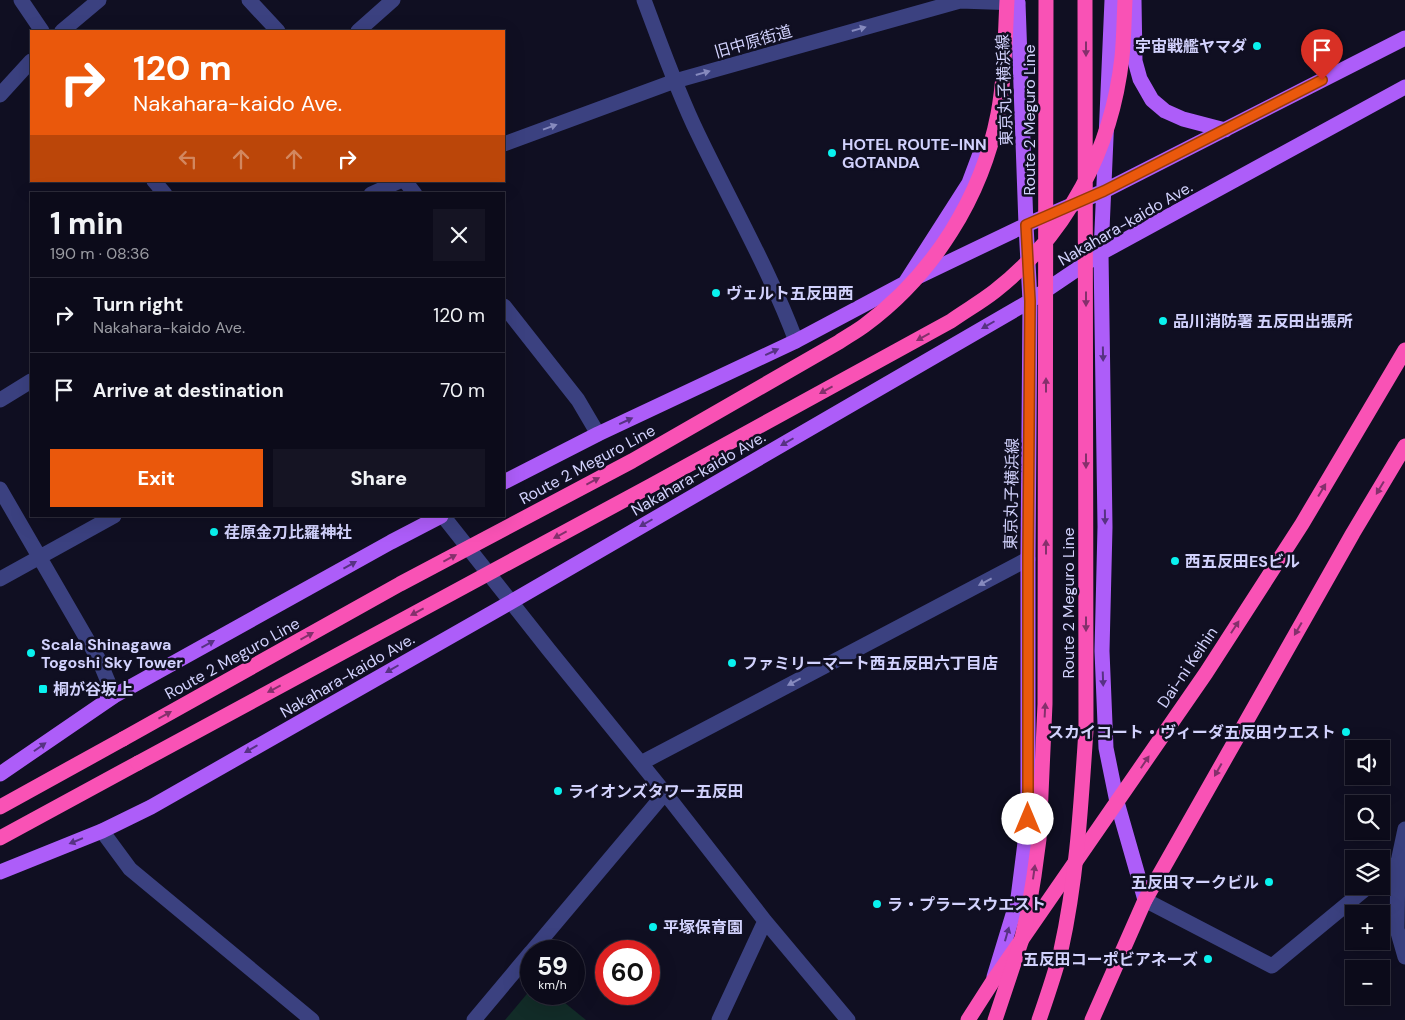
<!DOCTYPE html>
<html lang="en">
<head>
<meta charset="utf-8">
<style>
	:root { --surface:#0c0b1a; --page:#151423; --text:#f1f3f6; --muted:#9a9ba2; --line:#2c2b39; --accent:#ea580c }
	body { margin:0; font-family:"DM Sans","Noto Sans JP",sans-serif; background:var(--page); color:var(--text); height:100vh; display:flex; flex-direction:column; font-size:19px; white-space:nowrap }
	* { box-sizing:border-box; margin:0 }
	p { font-size:16px; color:var(--muted) }
	.icon { flex:none; width:28px; height:28px; fill:none; stroke:currentColor; stroke-width:2; stroke-linecap:round; stroke-linejoin:round }
	.map { position:relative; flex:1; overflow:hidden }
	.details { position:absolute; left:30px; top:192px; width:475px; height:325px; display:flex; flex-direction:column; background:var(--surface); border-radius:0px; box-shadow:0 5px 20px #0002,0 0 0 1px var(--line) }
	.details>* { flex:none }
	.top-card { position:absolute; left:30px; top:30px; width:475px; height:152px; border-radius:0px; box-shadow:0 5px 20px #0002,0 0 0 1px var(--line); background:#ea580c; color:#fff; overflow:hidden }
	.buttons { position:absolute; left:1345px; top:740px; display:grid; gap:10px }
	.buttons a { display:grid; place-items:center; width:45px; height:45px; border-radius:0px; background:var(--surface); box-shadow:0 5px 20px #0002,0 0 0 1px var(--line); font-size:25px }
	.speed { position:absolute; left:520px; top:940px; display:flex; gap:10px; font-size:25px; font-weight:700; text-align:center }
	.speed>* { display:grid; place-content:center; width:65px; height:65px; border-radius:50%; background:var(--surface); box-shadow:0 5px 20px #0002,0 0 0 1px var(--line); line-height:1 }
	.speed small { font-size:12px; font-weight:400 }
	.speed .limit { border:8px solid #d22; background:#fff; color:#111 }
	.pin { position:absolute; display:grid; place-items:center; width:42px; height:42px; color:#fff; margin:-51px -21px; border-radius:50% 50% 50% 0; rotate:-45deg; box-shadow:0 0 5px #0007 }
	.pin .icon { rotate:45deg }
	.me { position:absolute; width:55px; margin:-28px; rotate:0deg; stroke-linejoin:round; filter:drop-shadow(0 0 4px #0008) }
	.turn { display:flex; align-items:center; gap:18px; height:105px; padding:0 20px; font-size:22px }
	.turn .icon { width:65px; height:65px; stroke-width:2.5 }
	.turn b { display:block; font-size:35px; line-height:42px }
	.lanes { display:flex; align-items:center; height:48px; padding:0 20px; background:#0003; justify-content:center; gap:25px; direction:ltr }
	.lanes .off { opacity:.35 }
	.round { display:grid; place-items:center; flex:none; width:52px; height:52px; border-radius:0px; background:var(--page) }
	.head { display:flex; align-items:center; justify-content:space-between; height:85px; padding:0 20px }
	h1 { font-size:30px; font-weight:800; line-height:38px }
	.cta { display:flex; gap:10px; margin-top:auto; padding:10px 20px }
	.cta a { flex:1; height:58px; border-radius:0px; background:var(--accent); color:#fff; font-size:20px; font-weight:800; line-height:58px; text-align:center }
	.cta a+a { background:var(--page); color:var(--text) }
	ul { padding:0; list-style:none }
	li { display:flex; align-items:center; gap:15px; height:75px; padding:0 20px; border-top:1px solid var(--line) }
	li div { flex:1 }
	li b { display:block; font-size:19px }
	li em { font-style:normal }
	.map>svg:first-child { display:block }
	.green { fill:#122c28 }
	.lines { fill:none; stroke-linecap:round; stroke-linejoin:round }
	.minor { stroke:#3b4180; stroke-width:15 }
	.major { stroke:#ad5df9; stroke-width:15 }
	.highway { stroke:#f952b5; stroke-width:15 }
	.highway-bridge { stroke:#f952b5; stroke-width:15 }
	.oneway { fill:#868abe }
	.oneway2 { fill:#84306c }
	.oneway3 { fill:#573283 }
	.route-casing { stroke:#983908; stroke-width:12 }
	.route { stroke:#ea580c; stroke-width:9 }
	.poi-dot { fill:#09f2ef; stroke:#100f22; stroke-width:2 }
	.labels { text-anchor:middle; stroke-width:5; stroke-linejoin:round; paint-order:stroke }
	.street-label { font-size:16px; fill:#d2d2fd; stroke:#100f22 }
	.poi-label { font-size:16px; font-weight:bold; fill:#d2d2fd; stroke:#100f22; text-anchor:start }
</style>
</head>
<body>
<div class="map">
<svg width="1405" height="1020" viewBox="0 0 1405 1020">
	<rect width="100%" height="100%" fill="#100f22"/>
	<!-- green -->
	<path class="green" d="M531 989V994H554L586 1020H505Z"/>
	<g class="lines">
		<!-- minor -->
		<path class="minor" d="M21 0 42 31
			M249 0 278 31
			M644 0C661 45 677 91 698 134 731 203 769 269 796 341
			M62 31 99 0
			M358 31 393 0
			M0 95 31 61
			M504 144 675 81 960 1 1018 3
			M154 181 165 194
			M405 181 415 194
			M371 194 400 181
			M504 306 578 400 598 434
			M0 400 31 381
			M0 489 99 660 114 696
			M443 516 549 650 665 793 765 921 848 1020
			M0 579 114 516
			M641 763 1028 559
			M1405 829 1398 862 1397 929 1405 957
			M102 831 130 869 312 1020
			M1381 876 1398 862
			M1145 900 1272 966 1369 886
			M532 951 665 793
			M474 1020 531 952
			M719 1020 765 921"/>
		<!-- major -->
		<path class="major" d="M1112 0 1101 253 1105 527 1102 651 1106 748 1117 802 1145 900
			M1134 0 1135 61 1140 79 1152 100 1165 111 1183 119 1225 130
			M905 283 969 183 981 151
			M504 482 598 434 796 341 905 283 1026 225 1104 191 1405 38
			M0 774 114 696 391 542 441 516
			M0 872 102 831 151 807 511 602 1030 301 1101 253 1405 87
			M994 977 1018 898 1028 819V559L1030 301 1026 225 1018 3"/>
		<!-- highway -->
		<path class="highway" d="M0 807 123 739
			M0 838 138 763
			M968 1020 993 981 1206 673 1302 524 1405 350
			M1092 1020 1145 900 1353 533 1405 446"/>
		<!-- highway-bridge -->
		<path class="highway-bridge" d="M123 739 400 584 632 461 839 342C848 336 857 331 865 325 933 275 982 197 998 114 1005 77 1005 38 1007 0
			M138 763 652 485 951 321C965 311 981 302 995 291 1068 234 1112 148 1122 57 1124 38 1124 19 1125 0
			M995 1020 1021 942 1028 912 1034 876 1039 839 1045 704 1046 0
			M1039 1020C1047 997 1055 974 1061 950 1077 878 1081 804 1086 730L1085 0"/>
	</g>
	<!-- one-way arrows -->
	<defs><path id="oneway-solid" d="M-6-.8H1V-3.2L6.5 0L1 3.2V.8H-6Z" transform="scale(1.25)"/></defs>
	<g class="oneway">
		<use href="#oneway-solid" transform="translate(859 29) rotate(-16)"/>
		<use href="#oneway-solid" transform="translate(703 73) rotate(-16)"/>
		<use href="#oneway-solid" transform="translate(550 127) rotate(-20)"/>
		<use href="#oneway-solid" transform="translate(985 582) rotate(152)"/>
		<use href="#oneway-solid" transform="translate(794 682) rotate(152)"/>
	</g>
	<g class="oneway2">
		<use href="#oneway-solid" transform="translate(1086 49) rotate(90)"/>
		<use href="#oneway-solid" transform="translate(1086 299) rotate(90)"/>
		<use href="#oneway-solid" transform="translate(923 337) rotate(151)"/>
		<use href="#oneway-solid" transform="translate(1046 385) rotate(-90)"/>
		<use href="#oneway-solid" transform="translate(826 390) rotate(151)"/>
		<use href="#oneway-solid" transform="translate(1086 461) rotate(90)"/>
		<use href="#oneway-solid" transform="translate(593 481) rotate(-28)"/>
		<use href="#oneway-solid" transform="translate(1380 488) rotate(121)"/>
		<use href="#oneway-solid" transform="translate(1322 490) rotate(-59)"/>
		<use href="#oneway-solid" transform="translate(560 535) rotate(152)"/>
		<use href="#oneway-solid" transform="translate(1046 547) rotate(-90)"/>
		<use href="#oneway-solid" transform="translate(450 558) rotate(-28)"/>
		<use href="#oneway-solid" transform="translate(417 612) rotate(152)"/>
		<use href="#oneway-solid" transform="translate(1086 624) rotate(90)"/>
		<use href="#oneway-solid" transform="translate(1235 627) rotate(-57)"/>
		<use href="#oneway-solid" transform="translate(1298 629) rotate(120)"/>
		<use href="#oneway-solid" transform="translate(307 636) rotate(-29)"/>
		<use href="#oneway-solid" transform="translate(274 689) rotate(152)"/>
		<use href="#oneway-solid" transform="translate(1045 710) rotate(-87)"/>
		<use href="#oneway-solid" transform="translate(165 715) rotate(-29)"/>
		<use href="#oneway-solid" transform="translate(1145 762) rotate(-56)"/>
		<use href="#oneway-solid" transform="translate(1218 770) rotate(119)"/>
		<use href="#oneway-solid" transform="translate(1034 872) rotate(-82)"/>
	</g>
	<g class="oneway3">
		<use href="#oneway-solid" transform="translate(988 325) rotate(150)"/>
		<use href="#oneway-solid" transform="translate(772 352) rotate(-25)"/>
		<use href="#oneway-solid" transform="translate(1103 354) rotate(89)"/>
		<use href="#oneway-solid" transform="translate(626 421) rotate(-25)"/>
		<use href="#oneway-solid" transform="translate(787 442) rotate(150)"/>
		<use href="#oneway-solid" transform="translate(1105 517) rotate(89)"/>
		<use href="#oneway-solid" transform="translate(646 523) rotate(150)"/>
		<use href="#oneway-solid" transform="translate(350 565) rotate(-29)"/>
		<use href="#oneway-solid" transform="translate(208 644) rotate(-29)"/>
		<use href="#oneway-solid" transform="translate(392 669) rotate(150)"/>
		<use href="#oneway-solid" transform="translate(1103 679) rotate(88)"/>
		<use href="#oneway-solid" transform="translate(40 747) rotate(-35)"/>
		<use href="#oneway-solid" transform="translate(251 749) rotate(150)"/>
		<use href="#oneway-solid" transform="translate(76 841) rotate(158)"/>
		<use href="#oneway-solid" transform="translate(1007 934) rotate(-74)"/>
	</g>
	<g class="lines">
		<!-- route casing -->
		<g class="route-casing">
			<path id="route" d="M1028 819V559L1030 301 1026 225 1104 191 1322 80"/>
		</g>
		<!-- route -->
		<use href="#route" class="route"/>
	</g>
	<!-- markers -->
	<g class="poi-dot">
		<circle cx="1257" cy="46" r="5"/>
		<circle cx="832" cy="153" r="5"/>
		<circle cx="716" cy="293" r="5"/>
		<circle cx="1163" cy="321" r="5"/>
		<circle cx="214" cy="532" r="5"/>
		<circle cx="1175" cy="561" r="5"/>
		<circle cx="31" cy="653" r="5"/>
		<circle cx="732" cy="663" r="5"/>
		<rect x="38" y="684" width="10" height="10" rx="2.5"/>
		<circle cx="1346" cy="732" r="5"/>
		<circle cx="558" cy="791" r="5"/>
		<circle cx="1269" cy="882" r="5"/>
		<circle cx="877" cy="904" r="5"/>
		<circle cx="653" cy="927" r="5"/>
		<circle cx="1208" cy="959" r="5"/>
	</g>
	<g class="labels">
		<!-- street labels -->
		<g class="street-label">
			<text transform="translate(753 41) rotate(-16)" y="6">旧中原街道</text>
			<text transform="translate(1004 90) rotate(-92)" y="6">東京丸子横浜線</text>
			<text transform="translate(1029 120) rotate(-90)" y="6">Route 2 Meguro Line</text>
			<text transform="translate(1125 223) rotate(-30)" y="6">Nakahara-kaido Ave.</text>
			<text transform="translate(587 464) rotate(-28)" y="6">Route 2 Meguro Line</text>
			<text transform="translate(698 473) rotate(-30)" y="6">Nakahara-kaido Ave.</text>
			<text transform="translate(1011 494) rotate(-89)" y="6">東京丸子横浜線</text>
			<text transform="translate(1068 603) rotate(-90)" y="6">Route 2 Meguro Line</text>
			<text transform="translate(232 658) rotate(-29)" y="6">Route 2 Meguro Line</text>
			<text transform="translate(1187 667) rotate(-56)" y="6">Dai-ni Keihin</text>
			<text transform="translate(347 675) rotate(-30)" y="6">Nakahara-kaido Ave.</text>
		</g>
		<!-- poi labels -->
		<g class="poi-label">
			<text x="1247" y="52" text-anchor="end">宇宙戦艦ヤマダ</text>
			<text x="842" y="150">HOTEL ROUTE-INN<tspan x="842" dy="18">GOTANDA</tspan></text>
			<text x="726" y="299">ヴェルト五反田西</text>
			<text x="1173" y="327">品川消防署 五反田出張所</text>
			<text x="224" y="538">荏原金刀比羅神社</text>
			<text x="1185" y="567">西五反田ESビル</text>
			<text x="41" y="650">Scala Shinagawa<tspan x="41" dy="18">Togoshi Sky Tower</tspan></text>
			<text x="742" y="669">ファミリーマート西五反田六丁目店</text>
			<text x="53" y="695">桐が谷坂上</text>
			<text x="1336" y="738" text-anchor="end">スカイコート・ヴィーダ五反田ウエスト</text>
			<text x="568" y="797">ライオンズタワー五反田</text>
			<text x="1259" y="888" text-anchor="end">五反田マークビル</text>
			<text x="887" y="910">ラ・プラースウエスト</text>
			<text x="663" y="933">平塚保育園</text>
			<text x="1198" y="965" text-anchor="end">五反田コーポビアネーズ</text>
		</g>
	</g>
</svg>
<div class="buttons">
<a><svg class="icon" aria-label="sound" viewBox="0 0 24 24"><path d="M4 9h4l5-4v14l-5-4H4zM17 9q2 3 0 6"/></svg></a>
<a><svg class="icon" aria-label="search" viewBox="0 0 24 24"><circle cx="10" cy="10" r="6"/><path d="M15 15l6 6"/></svg></a>
<a><svg class="icon" aria-label="layers" viewBox="0 0 24 24"><path d="M12 4l9 5-9 5-9-5zM3 14l9 5 9-5"/></svg></a>
<a>+</a>
<a>−</a>
</div>
<div class="speed"><div>59<small>km/h</small></div><div class="limit">60</div></div>
<div class="pin" style="left:1322px;top:80px;background:#d93025"><svg class="icon" aria-label="arrive" viewBox="0 0 24 24"><path d="M6 21V4h12l-3 4 3 4H6"/></svg></div>
<svg class="me" style="left:1028px;top:819px" viewBox="-20 -20 40 40"><circle r="19" fill="#fff"/><path d="M0-13L10 11 0 6-10 11z" fill="#ea580c"/></svg>
<div class="top-card">
<div class="turn"><svg class="icon" aria-label="right" viewBox="0 0 24 24"><path d="M7 20v-9h11M14 6l5 5-5 5"/></svg><div><b>120 m</b>Nakahara-kaido Ave.</div></div>
<div class="lanes"><svg class="icon off" aria-label="left" viewBox="0 0 24 24"><path d="M17 20v-9H6M10 6l-5 5 5 5"/></svg><svg class="icon off" aria-label="ahead" viewBox="0 0 24 24"><path d="M12 20V5M6 11l6-6 6 6"/></svg><svg class="icon off" aria-label="ahead" viewBox="0 0 24 24"><path d="M12 20V5M6 11l6-6 6 6"/></svg><svg class="icon" aria-label="right" viewBox="0 0 24 24"><path d="M7 20v-9h11M14 6l5 5-5 5"/></svg></div>
</div>
<section class="details">
<div class="head"><div><h1>1 min</h1><p>190 m · 08:36</p></div><a class="round"><svg class="icon" aria-label="close" viewBox="0 0 24 24"><path d="M6 6l12 12M18 6L6 18"/></svg></a></div>
<ul>
<li><svg class="icon" aria-label="right" viewBox="0 0 24 24"><path d="M7 20v-9h11M14 6l5 5-5 5"/></svg><div><b>Turn right</b><p>Nakahara-kaido Ave.</p></div><em>120 m</em></li>
<li><svg class="icon" aria-label="arrive" viewBox="0 0 24 24"><path d="M6 21V4h12l-3 4 3 4H6"/></svg><div><b>Arrive at destination</b></div><em>70 m</em></li>
</ul>
<div class="cta"><a>Exit</a><a>Share</a></div>
</section>
</div>
</body>
</html>
